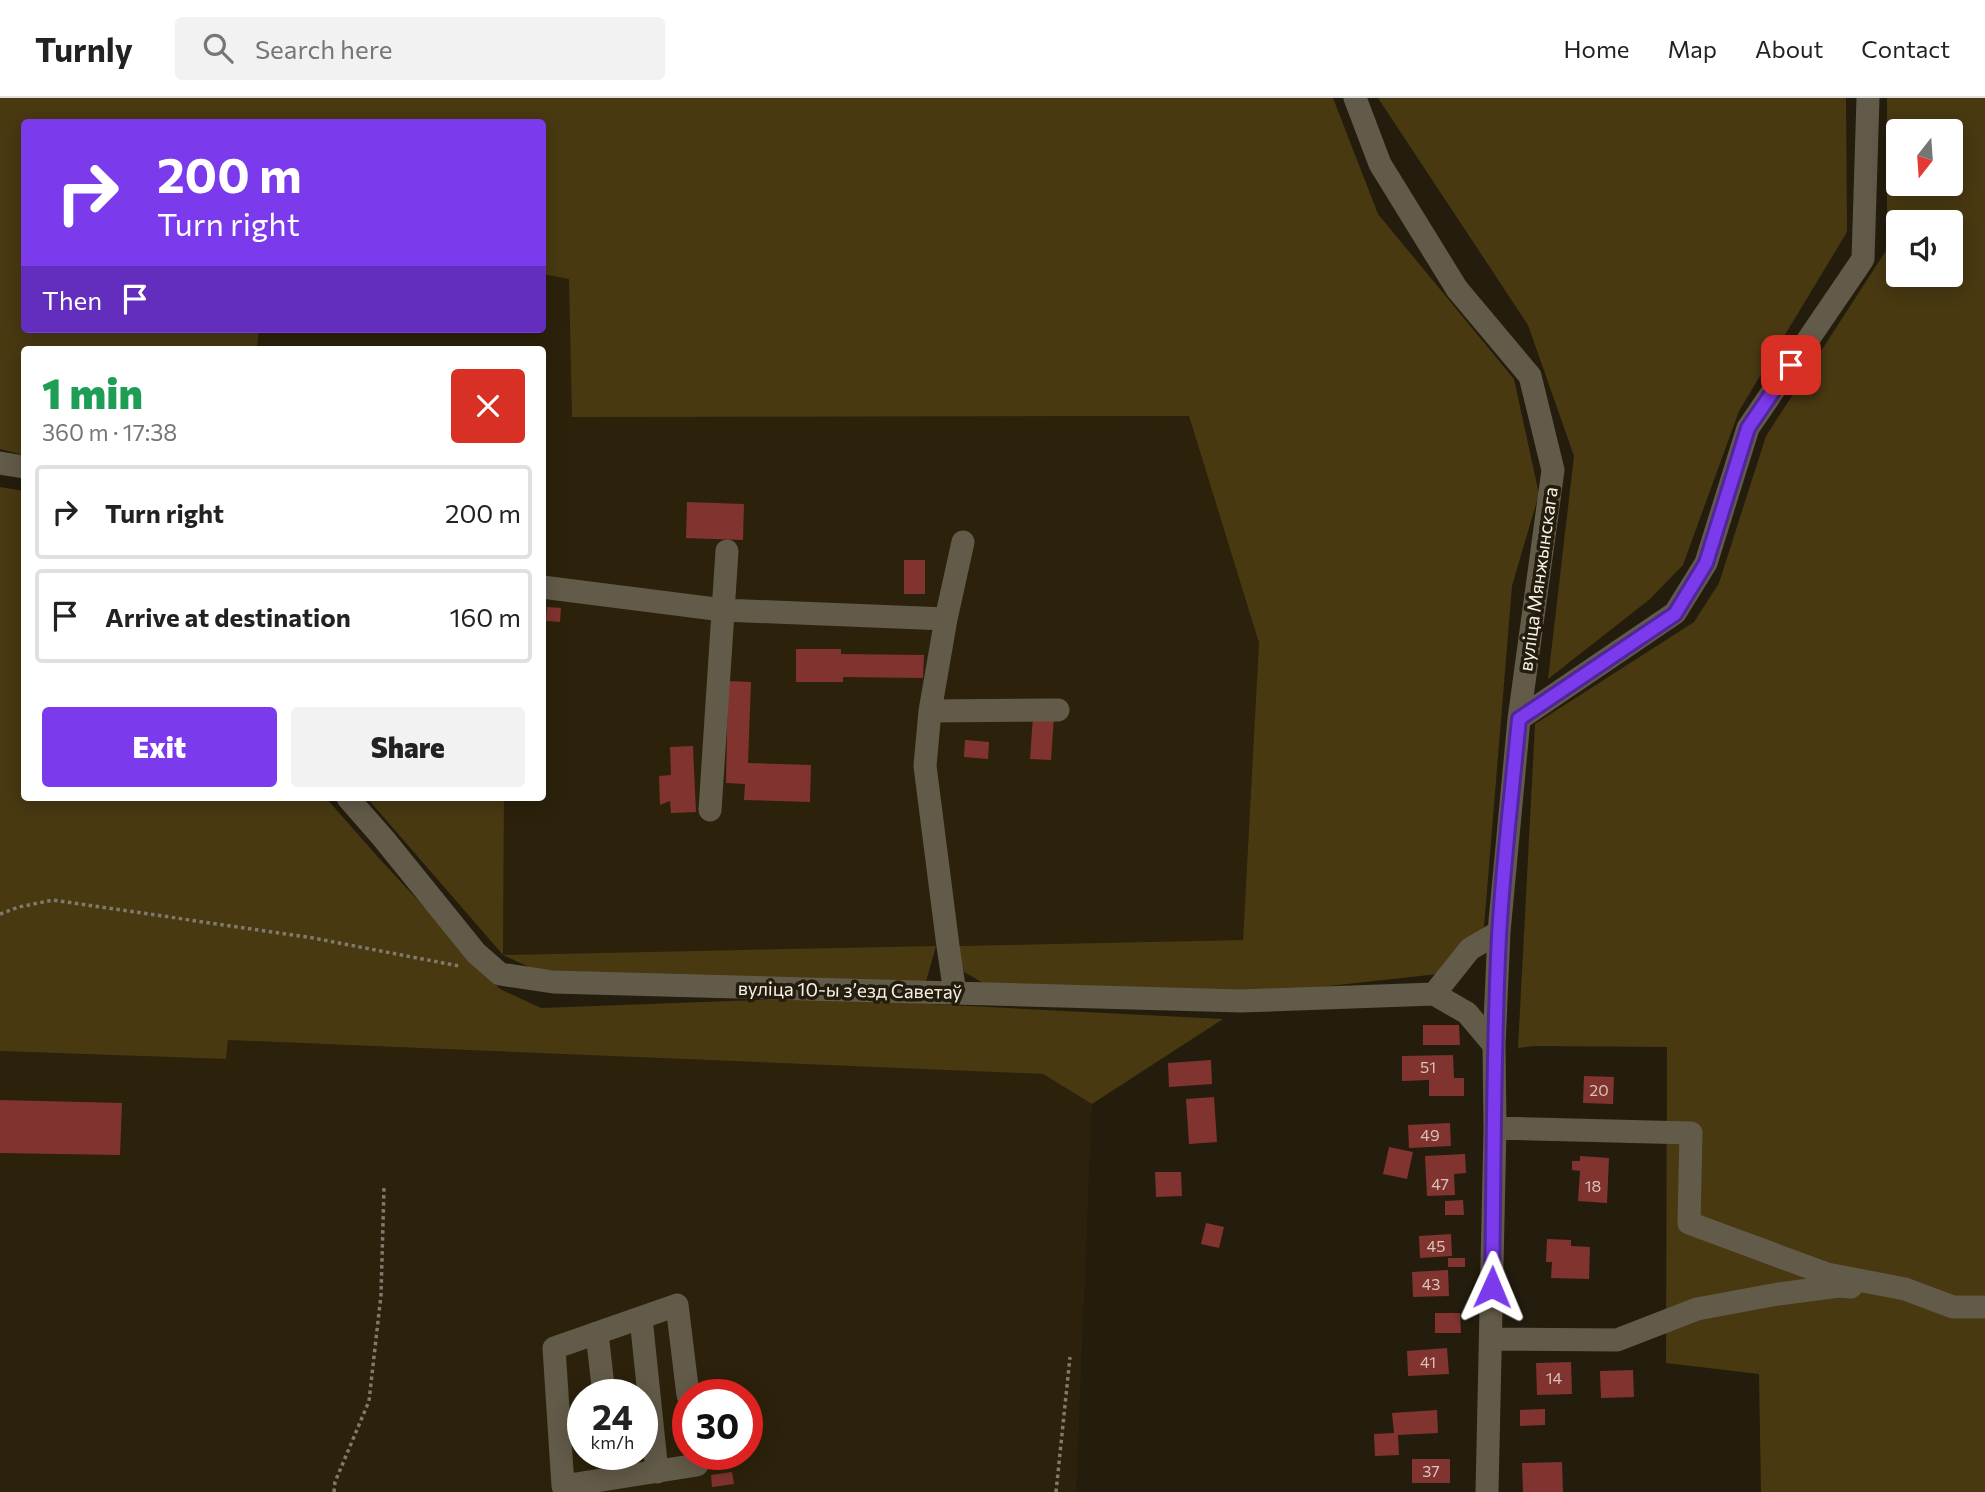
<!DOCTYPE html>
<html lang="en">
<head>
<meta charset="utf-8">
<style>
	:root { --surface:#fff; --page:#f2f2f2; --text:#222; --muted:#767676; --line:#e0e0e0; --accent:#7c3aed }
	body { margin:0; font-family:Commissioner,sans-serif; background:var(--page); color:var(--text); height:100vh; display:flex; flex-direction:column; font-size:26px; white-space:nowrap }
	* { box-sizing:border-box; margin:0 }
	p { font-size:23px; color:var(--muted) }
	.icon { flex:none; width:38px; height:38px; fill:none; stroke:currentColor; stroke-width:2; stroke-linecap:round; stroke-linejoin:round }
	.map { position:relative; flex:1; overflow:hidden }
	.details { position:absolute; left:21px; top:248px; width:525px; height:455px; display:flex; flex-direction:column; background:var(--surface); border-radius:7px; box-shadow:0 4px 18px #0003 }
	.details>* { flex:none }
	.banner { position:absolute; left:21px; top:21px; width:525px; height:214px; border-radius:7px; box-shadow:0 4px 18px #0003; background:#7c3aed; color:#fff; overflow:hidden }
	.needle { width:46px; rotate:197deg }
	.buttons { position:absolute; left:1886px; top:21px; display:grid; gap:14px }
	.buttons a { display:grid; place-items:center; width:77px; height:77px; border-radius:7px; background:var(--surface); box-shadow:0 4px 18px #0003; font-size:35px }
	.speed { position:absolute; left:567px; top:1281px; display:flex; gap:14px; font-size:35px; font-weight:700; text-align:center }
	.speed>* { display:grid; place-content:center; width:91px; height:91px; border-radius:50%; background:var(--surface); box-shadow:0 4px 18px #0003; line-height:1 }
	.speed small { font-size:18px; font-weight:400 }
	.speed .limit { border:10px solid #d22; background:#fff; color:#111 }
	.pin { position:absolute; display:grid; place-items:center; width:60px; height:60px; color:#fff; margin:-30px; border-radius:14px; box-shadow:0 4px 10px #0006 }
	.me { position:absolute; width:77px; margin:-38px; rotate:1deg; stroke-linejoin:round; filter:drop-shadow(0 0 5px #0008) }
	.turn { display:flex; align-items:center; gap:24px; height:147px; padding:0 21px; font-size:32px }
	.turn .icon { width:91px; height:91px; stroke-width:2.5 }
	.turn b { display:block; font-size:49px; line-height:60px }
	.then { display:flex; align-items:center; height:66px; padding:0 21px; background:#0003; gap:14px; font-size:26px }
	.round { display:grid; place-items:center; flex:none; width:74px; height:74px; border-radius:7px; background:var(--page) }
	.summary { display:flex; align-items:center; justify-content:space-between; height:119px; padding:0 21px }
	h1 { font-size:42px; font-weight:800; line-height:52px; color:#1e9e55 }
	.cta { display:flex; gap:14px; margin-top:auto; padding:14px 21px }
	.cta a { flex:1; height:80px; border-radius:7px; background:var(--accent); color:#fff; font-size:28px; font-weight:800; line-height:80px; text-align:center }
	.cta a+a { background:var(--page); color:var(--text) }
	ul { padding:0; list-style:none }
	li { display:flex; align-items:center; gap:21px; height:94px; margin:0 14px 10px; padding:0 7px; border:4px solid var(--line); border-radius:7px }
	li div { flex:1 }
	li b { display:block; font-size:26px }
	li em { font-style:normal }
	header { display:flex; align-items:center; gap:42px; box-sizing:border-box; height:98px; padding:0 35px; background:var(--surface); border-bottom:2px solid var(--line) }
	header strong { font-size:33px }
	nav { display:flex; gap:38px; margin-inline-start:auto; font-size:24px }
	.search { width:490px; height:63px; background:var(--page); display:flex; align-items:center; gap:18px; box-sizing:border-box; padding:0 24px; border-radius:7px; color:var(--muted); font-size:26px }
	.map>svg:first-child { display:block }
	.built { fill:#2c220b; fill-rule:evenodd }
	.green { fill:#483911; fill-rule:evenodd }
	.building { fill:#813330 }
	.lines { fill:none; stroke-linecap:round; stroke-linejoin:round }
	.path { stroke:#807a6d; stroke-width:3.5; stroke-dasharray:3.5 3.5; stroke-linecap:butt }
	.minor { stroke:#635b49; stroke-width:23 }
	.route-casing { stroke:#51269a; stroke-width:18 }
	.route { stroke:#7c3aed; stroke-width:12 }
	.labels { text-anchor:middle; stroke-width:7; stroke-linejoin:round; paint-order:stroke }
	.number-label { font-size:16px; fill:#d9c2b9 }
	.street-label { font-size:19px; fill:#f6f1e7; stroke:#241d0d }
</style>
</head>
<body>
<header>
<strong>Turnly</strong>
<div class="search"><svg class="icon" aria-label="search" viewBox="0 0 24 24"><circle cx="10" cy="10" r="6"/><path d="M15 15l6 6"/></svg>Search here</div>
<nav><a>Home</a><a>Map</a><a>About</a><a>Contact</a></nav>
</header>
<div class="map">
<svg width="1985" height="1394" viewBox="0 0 1985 1394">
	<rect width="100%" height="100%" fill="#241d0d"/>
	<!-- built -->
	<path class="built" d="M543 176 569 180 572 319 1189 318 1259 545 1243 842 503 857 504 700H542V252H257L259 231H542Z
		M228 942 1043 976 1092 1006 1076 1394H0V953L225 961ZM583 1297H642V1356H583ZM688 1297H747V1356H688Z"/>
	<!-- green -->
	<path class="green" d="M0 0H1333L1378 116 1514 281 1539 396 1512 488 1484 829 1438 876 1246 897 985 886 964 874 957 848 1243 842 1259 545 1189 318 572 319 569 181 543 176 542 24H24V231H259L257 252H24V357L0 351Z
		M1378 0H1846L1847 134 1739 313 1683 467 1650 501 1548 581 1574 358 1528 227Z
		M1887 0H1985V1394H1761L1759 1276 1666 1265 1667 949 1534 948 1518 950 1535 626 1694 524 1719 485 1766 338 1887 151ZM1899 33H1951V86H1899ZM1899 124H1951V177H1899Z
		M0 389 24 393V700H326L377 758 500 891 541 910 813 900 1223 921 1092 1006 1043 976 228 942 226 961 0 953Z
		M367 700H504L503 857 936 848 925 887 535 872 503 857Z"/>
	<!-- building -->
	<path class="building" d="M687 404 744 406 743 442 686 440Z
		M904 462H925V496H904Z
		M547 509 561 510 560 524 546 523Z
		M796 551H841V556L924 557 923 580 843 579V584H796Z
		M728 583 751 584 748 665 811 667 810 704 744 702 745 686 726 685Z
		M1033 618 1054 619 1051 662 1030 661Z
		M965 642 989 644 988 661 964 659Z
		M693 648 696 714 671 715 670 703 660 707 659 678 671 677 670 649Z
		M1423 927H1459L1460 947H1423Z
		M1453 957 1454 980H1464V998H1429V982L1402 983V958Z
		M1211 962 1212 986 1169 989 1168 965Z
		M1584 978 1614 979 1613 1006 1583 1005Z
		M1214 999 1217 1044 1189 1046 1186 1001Z
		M0 1002 122 1005 120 1057 0 1055Z
		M1450 1025 1451 1048 1409 1050 1408 1027Z
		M1389 1049 1413 1054 1407 1081 1383 1076Z
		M1465 1056 1466 1075 1454 1076 1455 1097 1427 1098 1425 1058Z
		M1580 1058 1609 1060 1607 1105 1578 1103 1580 1073 1572 1072V1063H1580Z
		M1155 1074H1181L1182 1098 1156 1099Z
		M1463 1102 1464 1117H1445V1103Z
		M1206 1125 1224 1129 1219 1150 1201 1146Z
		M1451 1136 1452 1158 1420 1160 1419 1138Z
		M1547 1141 1571 1142V1148L1590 1149 1589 1181 1551 1180 1552 1164H1546Z
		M1448 1160H1465V1169H1448Z
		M1448 1172 1449 1198 1413 1199 1412 1174Z
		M1435 1215H1460L1461 1235H1435Z
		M1447 1250 1449 1276 1408 1278 1407 1253Z
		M1571 1264 1572 1296 1537 1297 1536 1265Z
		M1633 1272 1634 1299 1601 1300 1600 1273Z
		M1545 1311V1327L1520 1328V1312Z
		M1437 1312 1438 1335 1398 1337 1399 1357 1375 1358 1374 1336 1394 1335 1392 1315Z
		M1412 1361H1450V1385H1412Z
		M1562 1364 1563 1394H1523L1522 1365Z
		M732 1374 734 1386 712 1389 711 1377Z"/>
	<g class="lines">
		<!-- path -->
		<path class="path" d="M0 816 19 809 53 802 313 840 459 868
			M334 1394 335 1384 369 1303 381 1197 384 1090
			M1056 1394 1070 1259"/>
		<!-- minor -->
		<path class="minor" d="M1355 0 1380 66 1457 191 1530 278 1553 372 1519 621 1499 834 1494 947 1495 1030 1487 1394
			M0 365 24 369
			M542 489 723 512 946 521
			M930 613 1058 612
			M1519 621 1675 515 1706 465 1748 330 1863 161 1868 0
			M348 700 383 740 476 855 500 876 553 884 1241 903 1434 896 1467 915 1494 947
			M710 712 727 453
			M955 895 948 848 925 668 930 613 946 521 963 444
			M1434 896 1470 851 1499 834
			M1495 1030 1691 1035 1689 1125 1827 1176 1905 1191 1953 1209H1985
			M641 1220 657 1374
			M597 1235 604 1297
			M1491 1241 1617 1242 1697 1211 1778 1196 1839 1188 1851 1189
			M688 1297 677 1207 554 1250 563 1388 697 1367 696 1356
			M611 1356 614 1380"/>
	</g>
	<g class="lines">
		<!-- route casing -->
		<g class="route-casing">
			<path id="route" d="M1492 1189C1494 1072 1493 955 1499 838 1503 766 1512 694 1519 621L1675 516 1706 465 1748 330 1791 267"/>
		</g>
		<!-- route -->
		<use href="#route" class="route"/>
	</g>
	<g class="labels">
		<!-- number labels -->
		<g class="number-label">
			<text x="1428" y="975">51</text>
			<text x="1599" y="998">20</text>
			<text x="1430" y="1043">49</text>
			<text x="1440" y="1092">47</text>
			<text x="1593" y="1094">18</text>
			<text x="1436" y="1154">45</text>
			<text x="1431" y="1192">43</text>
			<text x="1428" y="1270">41</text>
			<text x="1554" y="1286">14</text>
			<text x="1431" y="1379">37</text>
		</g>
		<!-- street labels -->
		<g class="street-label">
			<text transform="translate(1538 481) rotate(-82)" y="7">вуліца Мянжынскага</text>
			<text transform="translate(850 892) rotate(1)" y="7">вуліца 10-ы зʼезд Саветаў</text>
		</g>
	</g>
</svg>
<div class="buttons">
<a><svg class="needle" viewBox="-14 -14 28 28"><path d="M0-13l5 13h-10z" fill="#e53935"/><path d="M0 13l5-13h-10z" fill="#767676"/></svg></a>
<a><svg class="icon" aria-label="sound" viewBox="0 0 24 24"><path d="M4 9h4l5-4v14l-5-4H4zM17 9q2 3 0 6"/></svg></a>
</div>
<div class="speed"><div>24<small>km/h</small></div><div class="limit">30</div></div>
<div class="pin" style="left:1791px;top:267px;background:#d93025"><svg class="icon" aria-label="arrive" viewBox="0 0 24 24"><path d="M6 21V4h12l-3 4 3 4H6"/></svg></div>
<svg class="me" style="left:1492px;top:1189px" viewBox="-20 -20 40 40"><path d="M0-17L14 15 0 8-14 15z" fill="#7c3aed" stroke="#fff" stroke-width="4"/></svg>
<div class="banner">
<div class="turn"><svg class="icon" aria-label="right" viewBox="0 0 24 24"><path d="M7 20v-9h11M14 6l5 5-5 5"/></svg><div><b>200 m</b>Turn right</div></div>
<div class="then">Then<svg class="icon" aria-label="arrive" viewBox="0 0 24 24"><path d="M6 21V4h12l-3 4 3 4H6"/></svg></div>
</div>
<section class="details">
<div class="summary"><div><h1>1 min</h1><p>360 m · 17:38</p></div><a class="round" style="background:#d93025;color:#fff"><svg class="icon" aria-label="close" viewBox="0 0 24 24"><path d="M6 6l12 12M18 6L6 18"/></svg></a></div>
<ul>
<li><svg class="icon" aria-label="right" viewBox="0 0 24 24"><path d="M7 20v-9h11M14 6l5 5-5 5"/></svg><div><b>Turn right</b></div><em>200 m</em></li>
<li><svg class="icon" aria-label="arrive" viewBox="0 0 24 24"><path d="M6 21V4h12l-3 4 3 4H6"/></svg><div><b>Arrive at destination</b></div><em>160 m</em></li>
</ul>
<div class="cta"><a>Exit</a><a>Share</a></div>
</section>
</div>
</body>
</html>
